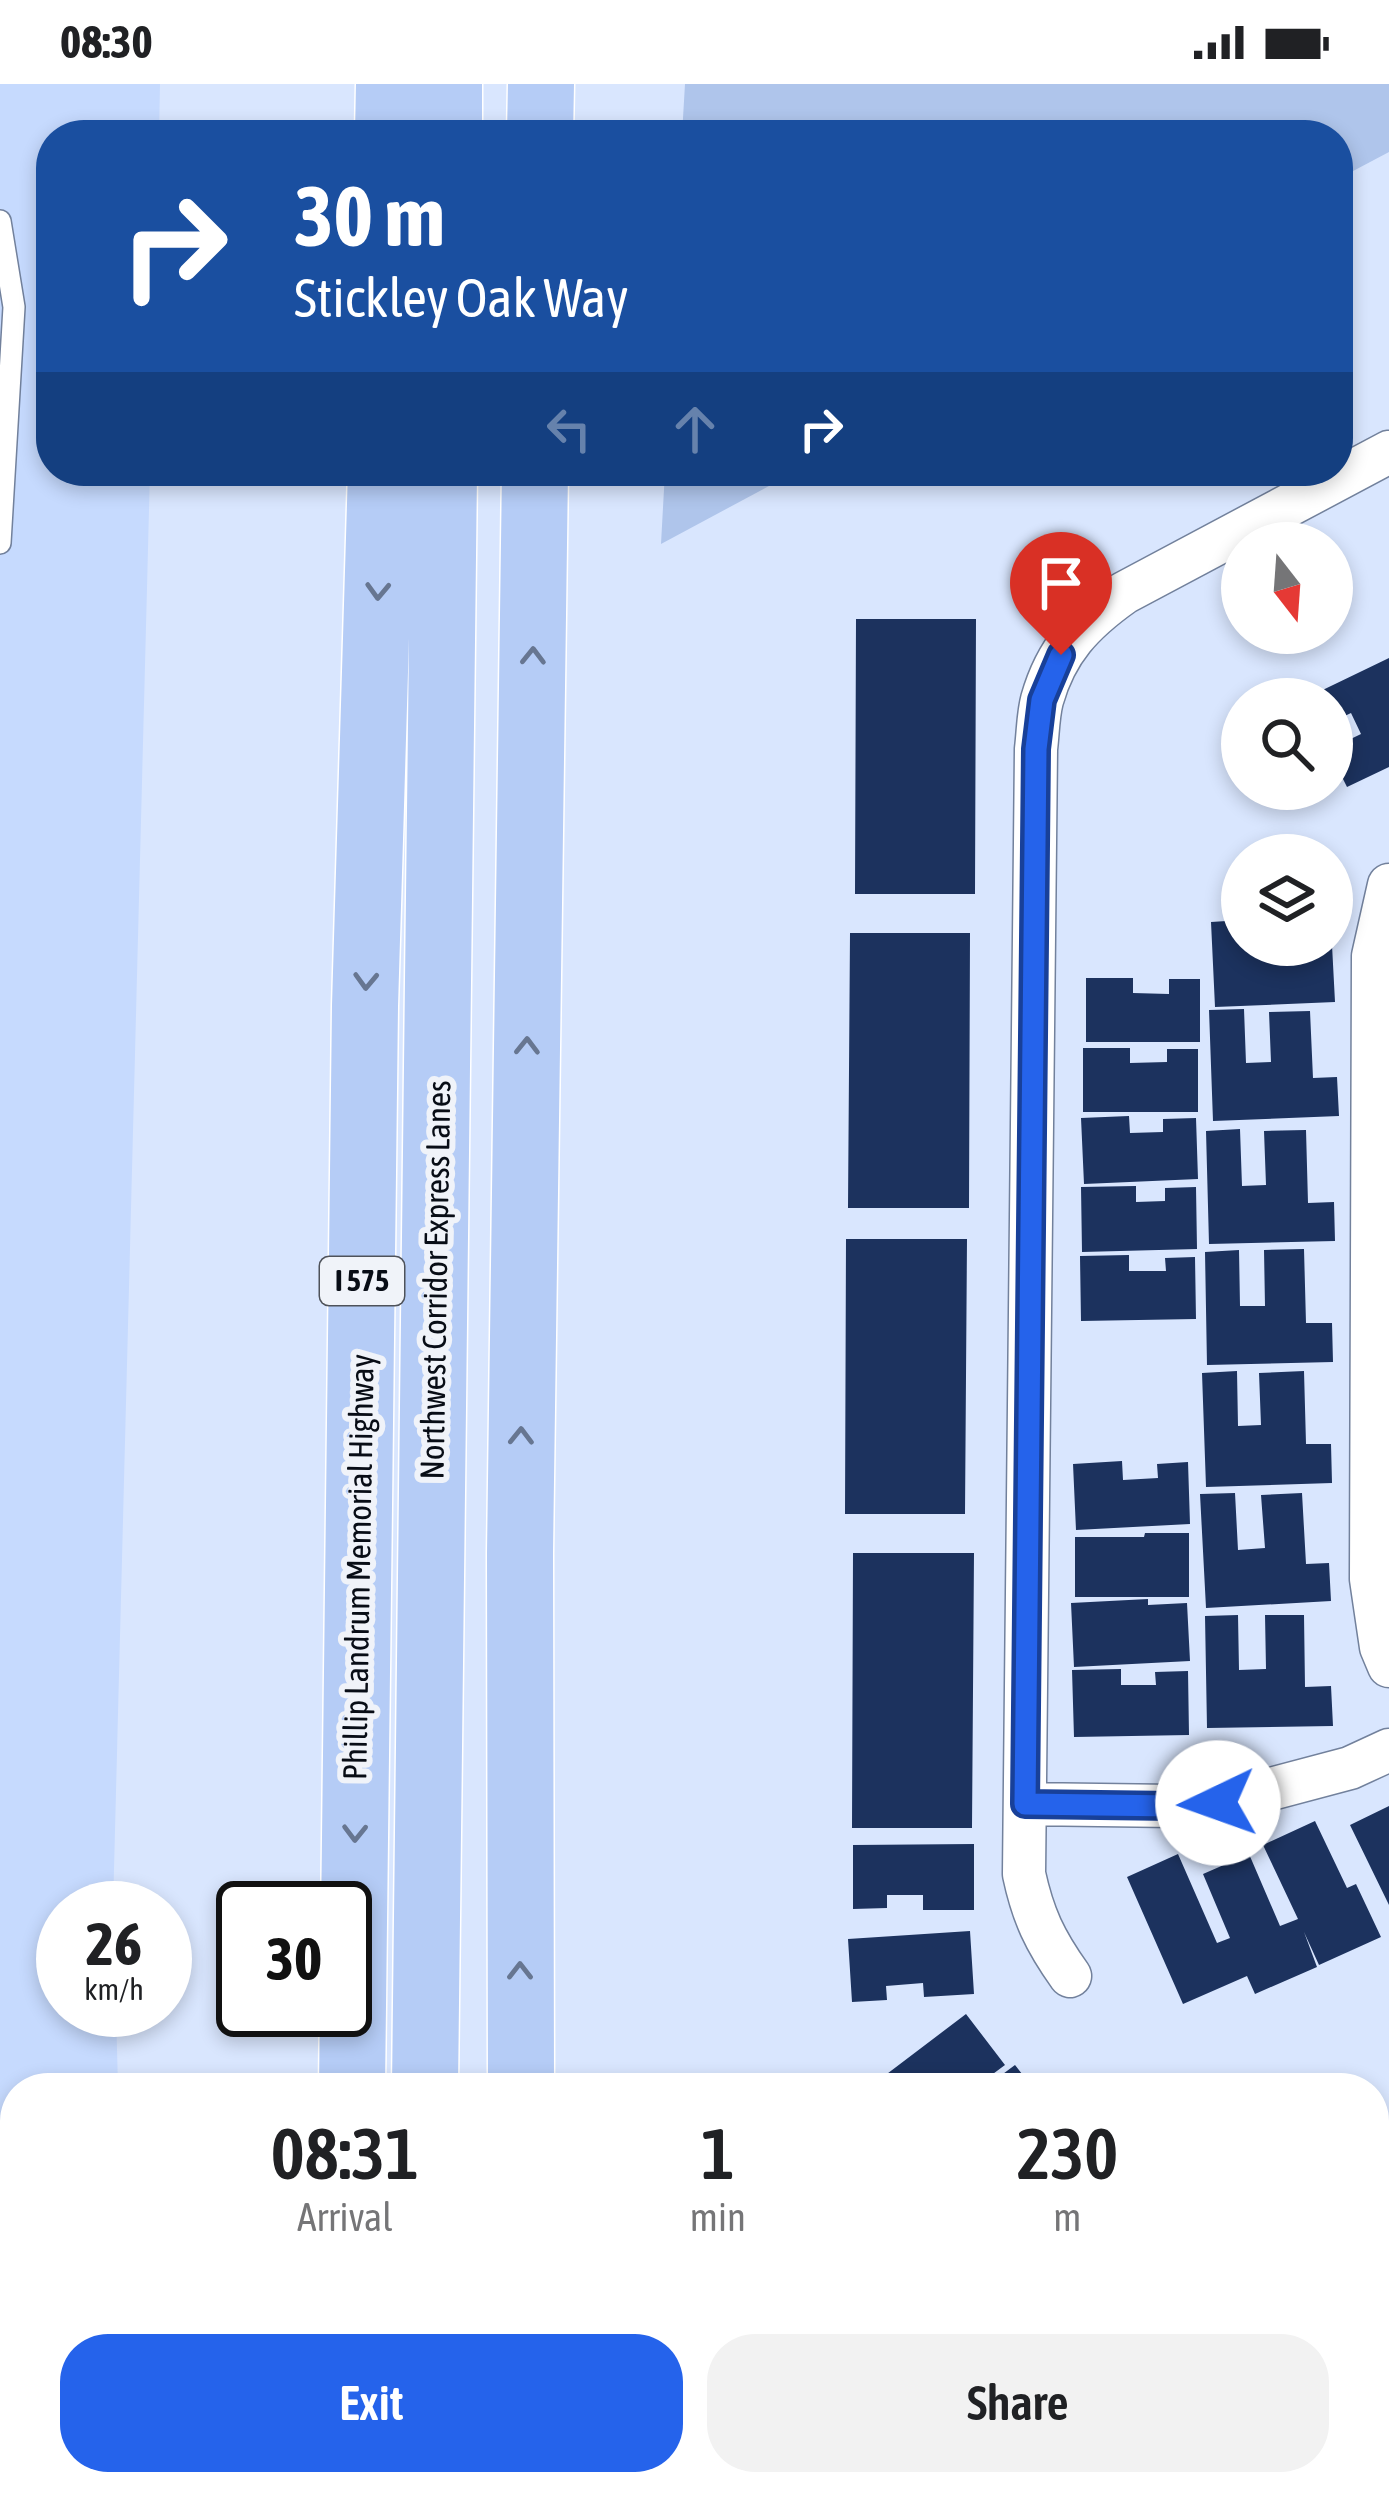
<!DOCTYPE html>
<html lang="en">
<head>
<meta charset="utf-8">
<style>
	:root { --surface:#fff; --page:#f2f2f2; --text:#202124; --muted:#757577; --accent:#2563eb }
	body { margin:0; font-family:"Asap Condensed",sans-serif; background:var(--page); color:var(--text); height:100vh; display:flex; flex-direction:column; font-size:45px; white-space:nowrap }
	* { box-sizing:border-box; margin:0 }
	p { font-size:39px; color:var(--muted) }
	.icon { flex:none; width:66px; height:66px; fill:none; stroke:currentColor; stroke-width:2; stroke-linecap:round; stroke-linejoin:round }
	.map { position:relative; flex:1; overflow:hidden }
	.panel { position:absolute; left:0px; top:1989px; width:1389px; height:423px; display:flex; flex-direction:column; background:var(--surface); border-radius:48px 48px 0 0; box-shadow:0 6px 18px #0003 }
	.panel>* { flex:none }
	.hud { position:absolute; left:36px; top:36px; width:1317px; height:366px; border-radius:48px; box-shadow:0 6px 18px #0003; background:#1a4fa0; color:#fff; overflow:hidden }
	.needle { width:78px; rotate:163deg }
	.controls { position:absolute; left:1221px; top:438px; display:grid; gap:24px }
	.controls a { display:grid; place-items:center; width:132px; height:132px; border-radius:50%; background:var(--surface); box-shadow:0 6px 18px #0003; font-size:60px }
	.speed { position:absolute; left:36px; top:1797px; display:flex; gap:24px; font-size:60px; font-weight:700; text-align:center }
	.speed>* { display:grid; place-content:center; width:156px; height:156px; border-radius:50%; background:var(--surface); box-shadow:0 6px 18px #0003; line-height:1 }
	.speed small { font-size:30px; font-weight:400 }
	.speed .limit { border:6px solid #111; border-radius:18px; background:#fff; color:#111 }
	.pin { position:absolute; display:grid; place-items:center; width:102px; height:102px; color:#fff; margin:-123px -51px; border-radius:50% 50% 50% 0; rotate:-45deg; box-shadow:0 0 12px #0007 }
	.pin .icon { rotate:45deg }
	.me { position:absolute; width:132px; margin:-66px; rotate:267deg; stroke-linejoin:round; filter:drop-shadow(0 0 9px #0008) }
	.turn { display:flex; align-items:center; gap:42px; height:252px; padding:0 60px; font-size:54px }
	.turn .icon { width:156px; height:156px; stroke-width:2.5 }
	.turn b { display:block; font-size:84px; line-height:102px }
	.lanes { display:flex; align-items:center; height:114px; padding:0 60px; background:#0003; justify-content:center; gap:60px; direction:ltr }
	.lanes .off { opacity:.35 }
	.eta { display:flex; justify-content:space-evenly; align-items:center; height:204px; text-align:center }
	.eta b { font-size:72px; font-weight:600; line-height:84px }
	.action { display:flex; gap:24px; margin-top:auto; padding:24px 60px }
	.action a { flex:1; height:138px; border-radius:48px; background:var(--accent); color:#fff; font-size:48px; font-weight:600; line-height:138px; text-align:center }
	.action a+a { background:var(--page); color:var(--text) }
	.status { display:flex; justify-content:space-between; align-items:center; height:84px; padding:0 60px; background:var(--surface); direction:ltr }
	.status svg { height:33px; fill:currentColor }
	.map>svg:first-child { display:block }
	.built { fill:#c6dafe }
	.green { fill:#afc5eb }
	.building { fill:#1c325e }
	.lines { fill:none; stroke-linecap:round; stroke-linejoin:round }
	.service-casing { stroke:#72819c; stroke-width:24 }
	.minor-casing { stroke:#72819c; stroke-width:45 }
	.motorway-casing { stroke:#fff; stroke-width:69 }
	.service { stroke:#fff; stroke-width:21 }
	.minor { stroke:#fff; stroke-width:42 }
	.motorway { stroke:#b5ccf6; stroke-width:66 }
	.oneway { stroke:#677691 }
	.route-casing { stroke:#184099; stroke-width:30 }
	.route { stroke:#2563eb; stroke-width:21 }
	.labels { text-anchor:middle; stroke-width:12; stroke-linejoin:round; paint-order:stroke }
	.shield { fill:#f0f3f9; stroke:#4e525a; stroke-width:3 }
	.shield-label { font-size:30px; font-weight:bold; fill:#080d16 }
	.street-label { font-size:33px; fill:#080d16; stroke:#f0f3f9 }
</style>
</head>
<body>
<div class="status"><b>08:30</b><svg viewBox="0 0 49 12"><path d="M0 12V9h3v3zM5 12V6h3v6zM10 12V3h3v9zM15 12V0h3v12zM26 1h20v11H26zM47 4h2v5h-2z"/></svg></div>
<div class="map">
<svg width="1389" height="2411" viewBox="0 0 1389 2411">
	<rect width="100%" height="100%" fill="#d9e6fe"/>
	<!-- built -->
	<path class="built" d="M0 0H160L159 51H51V387H150L113 1824H63V1926H116L118 2004H15V2397H128L129 2411H0Z
		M902 2397H1098L1108 2411H883Z"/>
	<!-- green -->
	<path class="green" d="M685 0H1389V68L1338 95V51H682Z
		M665 387H797L661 460Z"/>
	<!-- building -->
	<path class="building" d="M856 535H976L975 810H855Z
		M1389 574V683L1347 703 1332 673V664L1361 650 1351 629 1332 638V615H1304Z
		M1242 836V861H1332L1335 918 1215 923 1211 838Z
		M850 849H970L969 1124H848Z
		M1086 894H1133V909L1169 910V895H1200V958H1086Z
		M1244 925 1246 979 1271 978 1269 928 1310 927 1313 994 1337 993 1339 1032 1213 1037 1209 926Z
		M1083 964H1130V979L1167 978V965H1198V1028H1083Z
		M1129 1032 1130 1049 1163 1048V1035L1196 1034 1198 1095 1084 1100 1081 1034Z
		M1240 1045 1242 1102 1266 1101 1264 1047 1306 1046 1308 1119 1334 1118 1335 1157 1209 1160 1206 1047Z
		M1136 1102V1118L1165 1117V1104L1196 1103 1197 1165 1082 1168 1081 1103Z
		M846 1155H967L965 1430H845Z
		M1304 1165 1306 1239H1332L1333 1278 1207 1281 1205 1168 1239 1166 1240 1222H1265L1264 1166Z
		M1129 1171V1187H1166L1165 1174 1195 1173 1196 1235 1081 1237 1080 1172Z
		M1237 1287 1238 1342 1261 1341 1259 1289 1304 1287 1306 1360H1331L1332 1399 1206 1403 1202 1289Z
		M1122 1377 1123 1396 1158 1394 1157 1380 1188 1378 1190 1440 1076 1446 1073 1380Z
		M1235 1409 1238 1466 1265 1464 1261 1411 1302 1409 1306 1480 1329 1479 1331 1517 1206 1524 1200 1410Z
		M1145 1449H1189V1513H1075V1453H1144Z
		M853 1469H974L972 1744H852Z
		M1148 1515V1521L1187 1519 1190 1577 1074 1583 1071 1519Z
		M1238 1531 1239 1586 1266 1585 1265 1531H1304L1305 1603 1331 1602 1333 1642 1207 1644 1205 1532Z
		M1121 1585V1601H1156L1155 1588 1188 1587 1189 1651 1074 1653 1072 1586Z
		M1389 1722V1821L1350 1741Z
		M1315 1737 1347 1804 1356 1800 1381 1853 1319 1881 1304 1848 1317 1883 1255 1910 1247 1892 1183 1920 1127 1793 1178 1770 1217 1859 1230 1854 1203 1790 1249 1770 1280 1842 1298 1835 1263 1761Z
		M974 1760V1826H923V1811H887V1824L853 1825V1761Z
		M970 1847 974 1910 924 1913 923 1899 886 1902 887 1916 852 1918 848 1855Z
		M966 1930 1005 1981 974 2004H960L958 2001 954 2004H878L875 1999Z
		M1015 1981 1033 2004H984Z
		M1389 2192V2232L1374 2251V2212Z
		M1389 2374V2400L1371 2411H1319L1315 2404 1327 2397H1374V2383Z"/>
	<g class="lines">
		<!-- service casing -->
		<g class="service-casing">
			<path id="service" d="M0 137 14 223 0 459
				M1241 2397 1253 2411"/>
		</g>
		<!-- minor casing -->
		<g class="minor-casing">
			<path id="minor" d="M1389 801 1373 872 1371 1495 1381 1563 1389 1582
				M1025 1720 1174 1722 1218 1719 1350 1684 1389 1666
				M1070 1892C1045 1857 1033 1832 1024 1790L1036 665C1038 649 1038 631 1042 616 1056 566 1083 538 1124 509L1389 368"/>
		</g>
		<!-- motorway casing -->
		<g class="motorway-casing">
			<path id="motorway" d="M388 51 389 0
				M449 51V0
				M540 51 541 0
				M352 2004 365 922 381 387
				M425 2004 444 387
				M521 2004 520 1469 535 387
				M521 2397V2411
				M347 2411 348 2397
				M420 2411V2397"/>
		</g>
		<!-- service -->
		<use href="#service" class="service"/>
		<!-- minor -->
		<use href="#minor" class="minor"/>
		<!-- motorway -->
		<use href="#motorway" class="motorway"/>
	</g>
	<!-- one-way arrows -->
	<defs><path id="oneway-chevron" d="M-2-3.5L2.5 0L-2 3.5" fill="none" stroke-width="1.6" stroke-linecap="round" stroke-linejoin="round" transform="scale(3)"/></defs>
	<g class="oneway">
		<use href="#oneway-chevron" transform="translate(378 507) rotate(92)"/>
		<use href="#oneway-chevron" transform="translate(533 572) rotate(-89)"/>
		<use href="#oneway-chevron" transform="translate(366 897) rotate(92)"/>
		<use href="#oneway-chevron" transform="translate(527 962) rotate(-89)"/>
		<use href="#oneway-chevron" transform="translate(521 1352) rotate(-89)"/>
		<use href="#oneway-chevron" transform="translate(355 1749) rotate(91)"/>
		<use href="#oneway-chevron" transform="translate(520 1887) rotate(-90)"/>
	</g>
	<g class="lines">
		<!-- route casing -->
		<g class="route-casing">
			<path id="route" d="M1061 571 1042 616 1036 665 1025 1720 1174 1722 1218 1719"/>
		</g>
		<!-- route -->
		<use href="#route" class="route"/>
	</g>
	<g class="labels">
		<!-- shield labels -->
		<rect class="shield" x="320" y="1173" width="84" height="48" rx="9"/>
		<g class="shield-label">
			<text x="362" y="1207">I 575</text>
		</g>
		<!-- street labels -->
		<g class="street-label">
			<text transform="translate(435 1196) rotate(-89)" y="12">Northwest Corridor Express Lanes</text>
			<text transform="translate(358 1483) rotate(-89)" y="12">Phillip Landrum Memorial Highway</text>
		</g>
	</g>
</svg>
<div class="controls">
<a><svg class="needle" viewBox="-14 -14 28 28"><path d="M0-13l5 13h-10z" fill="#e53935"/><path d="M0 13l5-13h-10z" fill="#757577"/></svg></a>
<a><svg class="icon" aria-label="search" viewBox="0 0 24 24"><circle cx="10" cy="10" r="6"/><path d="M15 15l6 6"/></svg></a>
<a><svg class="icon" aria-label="layers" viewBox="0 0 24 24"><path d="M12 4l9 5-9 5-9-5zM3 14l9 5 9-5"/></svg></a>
</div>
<div class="speed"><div>26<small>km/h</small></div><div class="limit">30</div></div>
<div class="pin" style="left:1061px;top:571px;background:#d93025"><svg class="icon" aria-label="arrive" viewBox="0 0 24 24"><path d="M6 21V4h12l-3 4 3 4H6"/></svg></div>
<svg class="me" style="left:1218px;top:1719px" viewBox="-20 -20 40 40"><circle r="19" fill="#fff"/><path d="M0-13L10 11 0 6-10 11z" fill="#2563eb"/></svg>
<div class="hud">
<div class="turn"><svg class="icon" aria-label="right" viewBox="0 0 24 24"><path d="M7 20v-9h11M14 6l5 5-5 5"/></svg><div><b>30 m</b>Stickley Oak Way</div></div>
<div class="lanes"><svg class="icon off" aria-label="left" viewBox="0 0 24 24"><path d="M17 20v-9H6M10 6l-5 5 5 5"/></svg><svg class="icon off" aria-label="ahead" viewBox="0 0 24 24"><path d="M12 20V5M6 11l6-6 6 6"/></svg><svg class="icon" aria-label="right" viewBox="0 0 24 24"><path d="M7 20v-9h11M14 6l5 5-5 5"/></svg></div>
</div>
<section class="panel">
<div class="eta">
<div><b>08:31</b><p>Arrival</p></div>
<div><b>1</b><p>min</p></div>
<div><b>230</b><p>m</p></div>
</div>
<div class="action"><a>Exit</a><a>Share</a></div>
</section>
</div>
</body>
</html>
